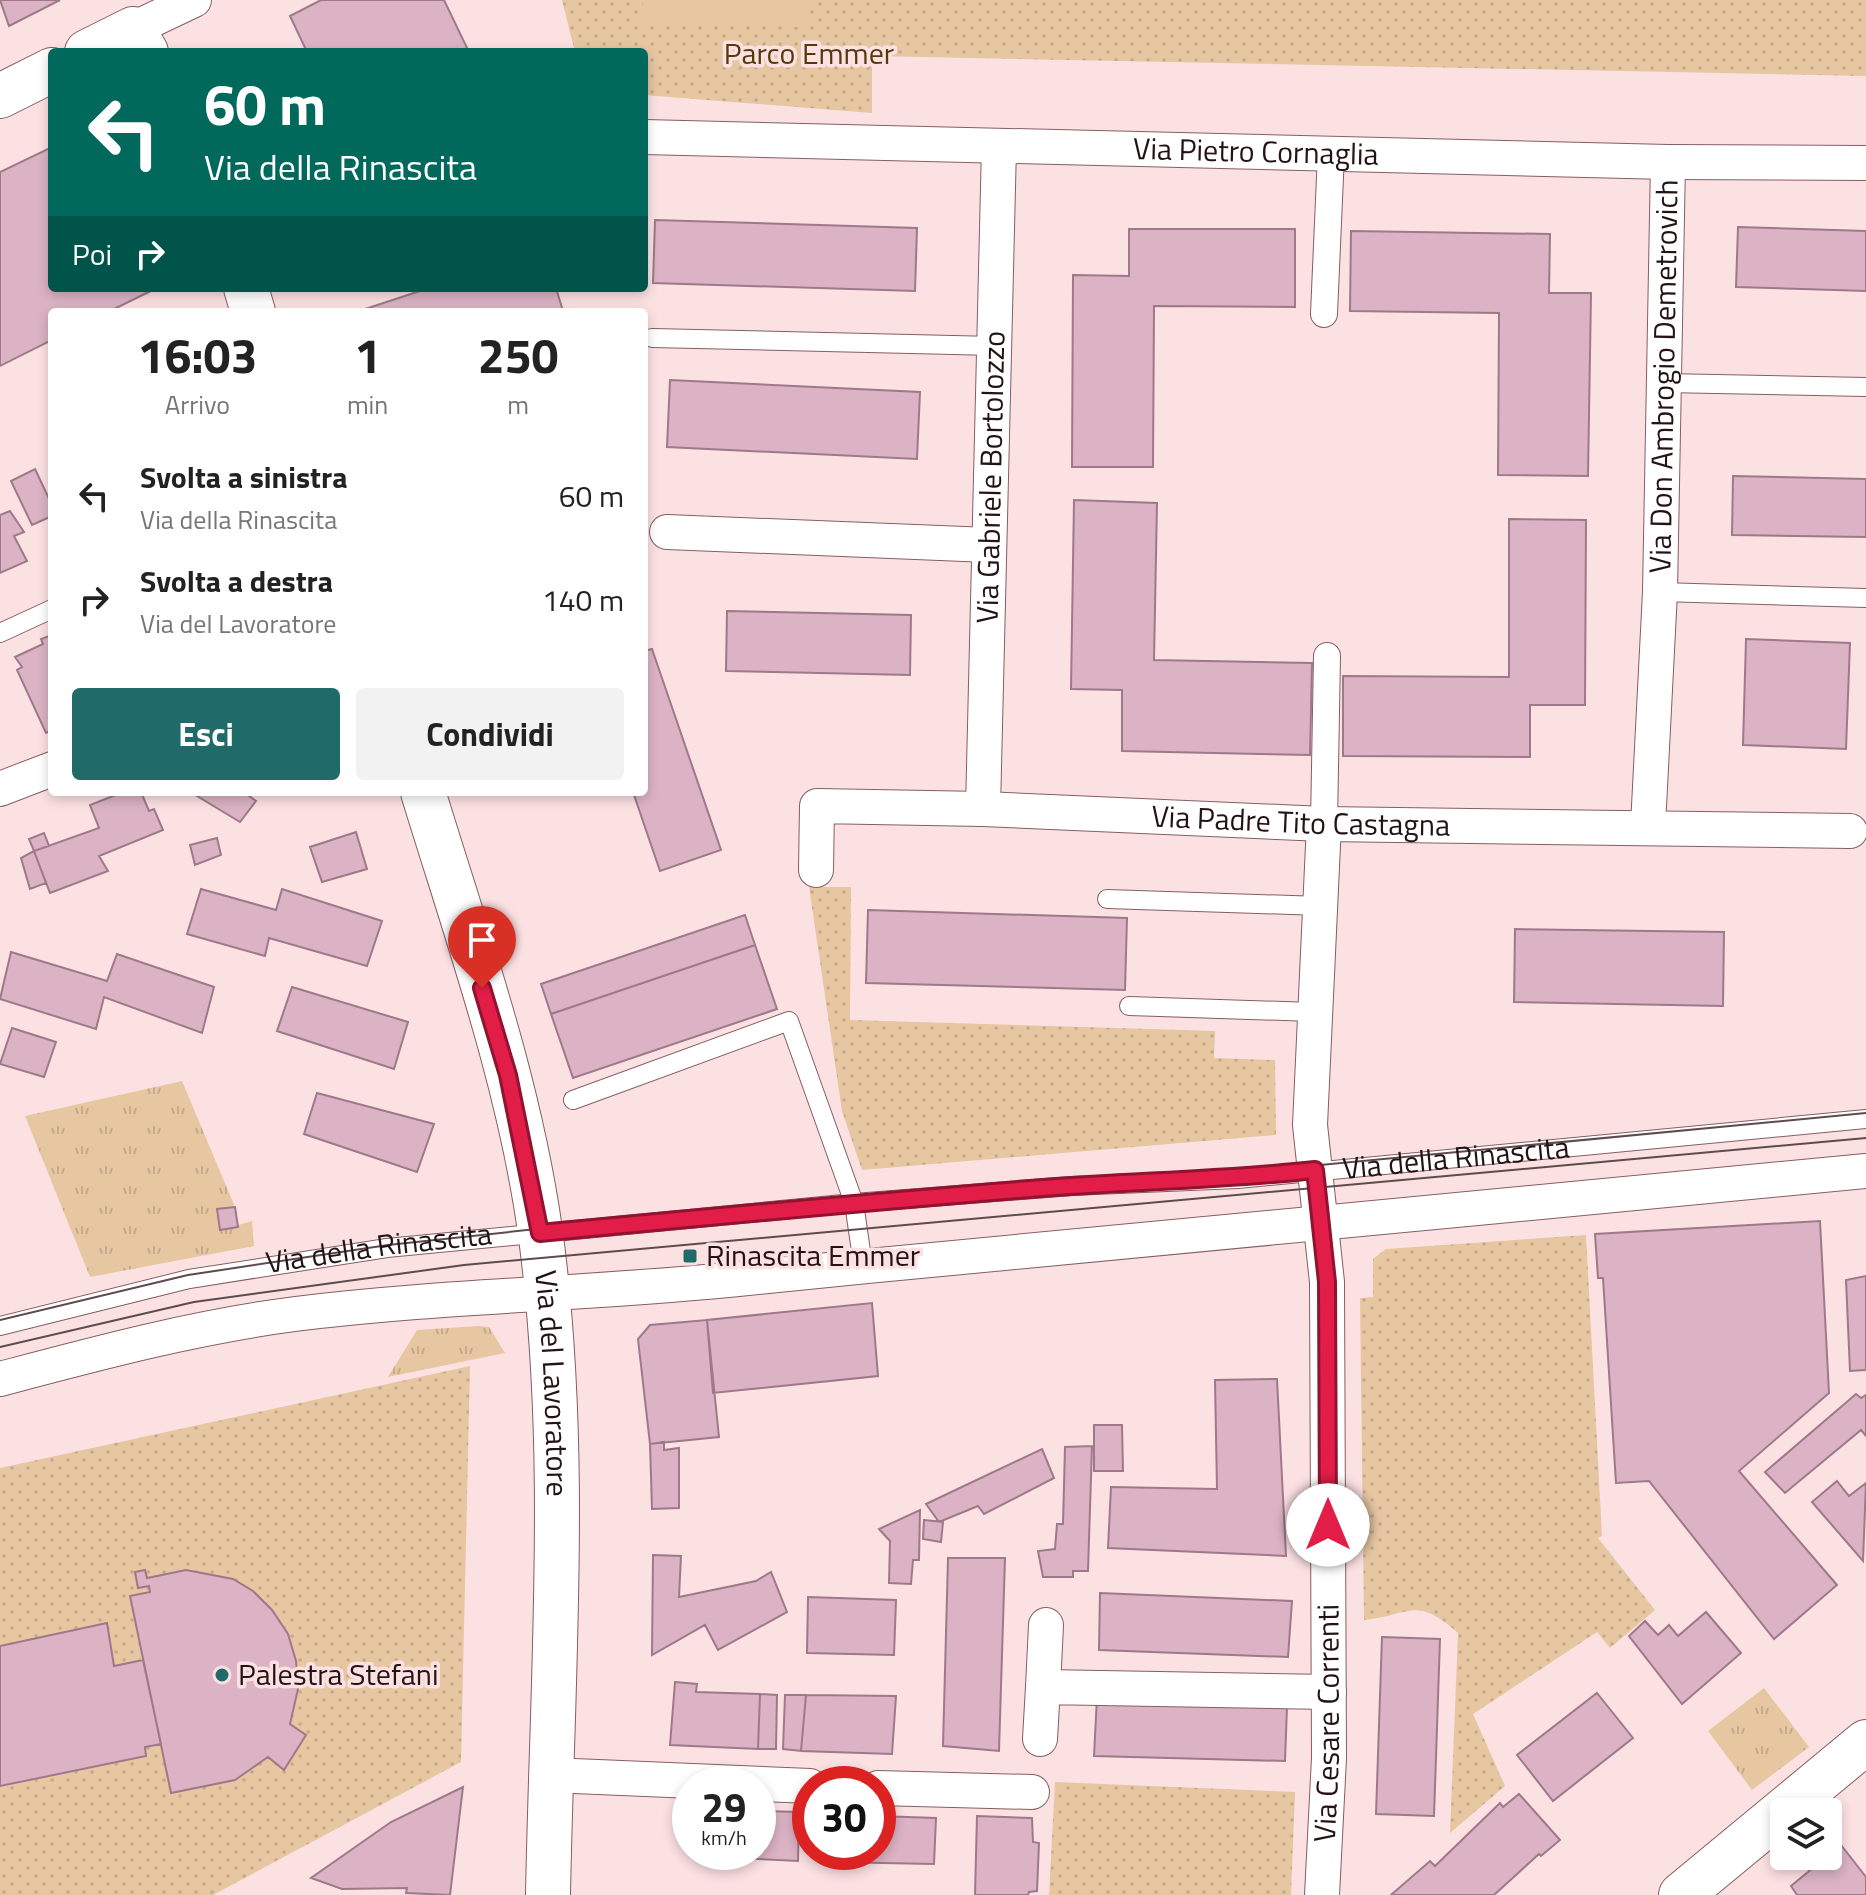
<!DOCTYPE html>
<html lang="it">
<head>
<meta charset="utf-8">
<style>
	:root { --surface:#fff; --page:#f2f2f2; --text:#222; --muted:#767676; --accent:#206b69 }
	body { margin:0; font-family:"Titillium Web",sans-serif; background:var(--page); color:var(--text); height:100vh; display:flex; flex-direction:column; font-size:30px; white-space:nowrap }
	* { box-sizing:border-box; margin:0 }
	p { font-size:26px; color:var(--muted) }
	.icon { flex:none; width:44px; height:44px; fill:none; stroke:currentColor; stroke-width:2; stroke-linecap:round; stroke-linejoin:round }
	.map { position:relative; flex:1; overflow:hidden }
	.drawer { position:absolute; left:48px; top:308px; width:600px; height:488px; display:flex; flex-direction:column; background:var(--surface); border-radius:8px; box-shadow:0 4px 12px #0003 }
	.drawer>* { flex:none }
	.guide { position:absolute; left:48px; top:48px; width:600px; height:244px; border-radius:8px; box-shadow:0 4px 12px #0003; background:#00695c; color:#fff; overflow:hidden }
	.buttons { position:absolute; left:1770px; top:1798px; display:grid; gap:16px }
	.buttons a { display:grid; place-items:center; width:72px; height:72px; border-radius:8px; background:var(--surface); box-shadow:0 4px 12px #0003; font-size:40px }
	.speed { position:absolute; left:672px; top:1766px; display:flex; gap:16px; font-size:40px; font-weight:700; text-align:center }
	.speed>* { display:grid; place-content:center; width:104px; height:104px; border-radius:50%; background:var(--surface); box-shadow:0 4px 12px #0003; line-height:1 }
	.speed small { font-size:20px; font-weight:400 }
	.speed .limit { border:12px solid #d22; background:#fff; color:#111 }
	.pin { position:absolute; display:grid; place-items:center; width:68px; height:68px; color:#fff; margin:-82px -34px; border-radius:50% 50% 50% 0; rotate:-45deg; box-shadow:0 0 8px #0007 }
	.pin .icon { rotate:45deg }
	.me { position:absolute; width:88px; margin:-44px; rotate:0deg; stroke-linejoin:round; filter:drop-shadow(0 0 6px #0008) }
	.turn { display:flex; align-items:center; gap:28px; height:168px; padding:0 24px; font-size:36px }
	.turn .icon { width:104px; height:104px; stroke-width:2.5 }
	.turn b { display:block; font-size:56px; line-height:68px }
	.then { display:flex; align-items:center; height:76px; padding:0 24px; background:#0003; gap:16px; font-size:30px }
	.eta { display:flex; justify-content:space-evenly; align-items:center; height:136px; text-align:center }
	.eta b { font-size:48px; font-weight:700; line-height:56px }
	.action { display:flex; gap:16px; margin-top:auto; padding:16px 24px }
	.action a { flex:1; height:92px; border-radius:8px; background:var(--accent); color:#fff; font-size:32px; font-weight:700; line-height:92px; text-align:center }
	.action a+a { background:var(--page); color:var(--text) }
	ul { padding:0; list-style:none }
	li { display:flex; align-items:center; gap:24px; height:104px; padding:0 24px }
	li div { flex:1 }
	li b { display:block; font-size:30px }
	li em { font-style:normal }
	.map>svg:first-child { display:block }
	.grass { fill:url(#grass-tufts) }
	.park { fill:url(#park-dots) }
	.pitch { fill:#e6c7a2 }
	.building { fill:#dbb3c4; stroke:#9e7989; stroke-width:2 }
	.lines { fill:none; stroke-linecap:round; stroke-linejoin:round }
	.service-casing { stroke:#855e62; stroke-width:20 }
	.pedestrian-casing { stroke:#855e62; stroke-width:28 }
	.minor-casing { stroke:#855e62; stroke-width:36 }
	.tertiary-casing { stroke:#855e62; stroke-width:46 }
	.service { stroke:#fff; stroke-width:18 }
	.pedestrian { stroke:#fff; stroke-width:26 }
	.minor { stroke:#fff; stroke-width:34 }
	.tertiary { stroke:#fff; stroke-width:44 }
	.tram { stroke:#5e4b4d; stroke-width:2 }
	.route-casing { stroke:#92132f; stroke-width:20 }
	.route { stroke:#e11d48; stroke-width:14 }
	.poi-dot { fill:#206b69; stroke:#fce1e3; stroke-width:3 }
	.labels { text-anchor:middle; stroke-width:7; stroke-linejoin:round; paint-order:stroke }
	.park-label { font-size:30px; fill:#573809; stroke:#fce1e3 }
	.street-label { font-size:30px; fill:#231315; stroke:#fce1e3 }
	.poi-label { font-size:30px; fill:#231315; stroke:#fce1e3; text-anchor:start }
</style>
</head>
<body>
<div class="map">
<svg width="1866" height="1895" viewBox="0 0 1866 1895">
	<defs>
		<pattern id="grass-tufts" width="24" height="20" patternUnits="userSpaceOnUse" patternTransform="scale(2)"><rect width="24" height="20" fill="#e6c7a2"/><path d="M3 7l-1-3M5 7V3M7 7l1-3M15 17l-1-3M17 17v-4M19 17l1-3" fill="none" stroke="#c5aa8b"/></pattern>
		<pattern id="park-dots" width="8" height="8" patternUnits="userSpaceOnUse" patternTransform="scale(2)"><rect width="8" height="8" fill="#e6c7a2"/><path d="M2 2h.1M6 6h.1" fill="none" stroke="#c5aa8b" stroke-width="1.8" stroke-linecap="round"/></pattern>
	</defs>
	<rect width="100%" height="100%" fill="#fce1e3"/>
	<!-- grass -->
	<path class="grass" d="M182 1081 235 1207 221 1230 252 1221 254 1246 90 1277 25 1116Z
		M478 1326 489 1327 505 1353 388 1377 417 1330Z
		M1764 1688 1809 1747 1752 1790 1708 1731Z"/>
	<!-- park -->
	<path class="park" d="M562 0H1866V76L872 56V113L644 95V52H575Z
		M809 887H851L850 1020 1215 1031 1214 1058 1275 1060 1276 1135 862 1170 842 1111Z
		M1586 1235 1602 1536 1598 1538 1655 1610 1610 1648 1597 1632 1473 1714 1505 1786 1450 1833 1458 1633C1415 1595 1412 1615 1364 1620L1360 1298 1373 1297V1259L1386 1249Z
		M470 1366 461 1762 213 1895H0V1468Z
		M1055 1782 1295 1792 1291 1895H1049Z"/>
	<!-- pitch -->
	<path class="pitch" d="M643 0H808V27L642 23Z"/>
	<!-- building -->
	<path class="building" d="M0 0H60L9 26Z
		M321 0H444L469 52H307L290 16Z
		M52 147V288H157L108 312H52V340L0 366V172Z
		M655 220 917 228 915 291 653 283Z
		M1738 227 1866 231V291L1736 287Z
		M1129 229H1295V307L1154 306 1153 467H1072L1073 275 1129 276Z
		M1351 231 1550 234 1549 293H1591L1588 476 1498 475 1499 313 1350 311Z
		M429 288H556L563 311 356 312Z
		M670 380 920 392 917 459 667 447Z
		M35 469 52 505V516L32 525 11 481Z
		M1733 476 1866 479V537L1732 535Z
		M1074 500 1157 503 1154 660 1312 663 1310 755 1122 751V690L1071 689Z
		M10 511 24 532 14 536 27 561 0 573V515Z
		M1509 519 1586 520 1585 705H1530V757L1343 756V676L1509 677Z
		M727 611 911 615 910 675 726 671Z
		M52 635V730L46 733 17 670 22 667 15 657 43 644 41 639Z
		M1746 639 1850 643 1846 749 1743 745Z
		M652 649 721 850 660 871 633 792H644V651Z
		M123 792H141L149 811 154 809 163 830 99 856 108 871 50 893 34 851 99 828 90 805Z
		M200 792H250L248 795 256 801 240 822 197 796Z
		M356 832 367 869 322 882 310 847Z
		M44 833 49 846 34 851 29 839Z
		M217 838 221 855 195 865 190 845Z
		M34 851 46 883 30 889 21 858Z
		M201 889 276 910 282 889 382 921 367 966 269 938 265 956 187 934Z
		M868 910 1127 918 1125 990 866 983Z
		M745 915 755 945 551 1014 541 984Z
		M1515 929 1724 932 1723 1006 1514 1002Z
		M755 945 777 1009 573 1078 551 1014Z
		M11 952 107 981 117 954 214 987 202 1033 104 997 96 1029 0 999Z
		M292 987 408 1022 394 1069 277 1031Z
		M12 1028 56 1042 44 1077 0 1064Z
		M317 1093 434 1124 417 1172 304 1134Z
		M235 1207 238 1227 220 1230 217 1209Z
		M1820 1221 1829 1393 1739 1471 1837 1585 1774 1639 1649 1481 1616 1483 1603 1278H1598L1595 1234Z
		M1866 1276V1370L1850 1371 1846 1280Z
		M872 1303 878 1376 713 1393 707 1320Z
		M707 1320 719 1437 650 1444 638 1339 650 1325Z
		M1277 1379 1286 1556 1108 1548 1111 1487 1217 1489 1215 1380Z
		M1856 1394 1861 1398 1866 1395V1436L1861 1430 1785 1493 1765 1472Z
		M1094 1425H1122L1123 1471H1094Z
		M664 1442V1450L679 1448V1508L652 1509 650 1444Z
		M1092 1446 1088 1571H1073V1577H1043L1038 1551 1055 1549 1057 1524H1063L1065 1447Z
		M1042 1449 1054 1478 984 1514 978 1506 939 1522 926 1504Z
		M1837 1481 1849 1496 1866 1483 1863 1561 1812 1502Z
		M920 1510 919 1560H913L911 1584 889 1583 890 1541 879 1529Z
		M924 1520 943 1522 941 1542 923 1539Z
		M653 1555 681 1556 679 1597 756 1581 771 1572 787 1612 718 1650 705 1625 652 1655Z
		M948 1558H1005L999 1751 943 1746Z
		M145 1570 147 1578 186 1570 233 1579 253 1591 272 1610 288 1634 296 1661 298 1689 290 1724 306 1735 284 1770 268 1757 235 1780 171 1793 130 1596 150 1592 149 1586 138 1588 135 1572Z
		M1100 1593 1292 1601 1288 1657 1099 1650Z
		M808 1597 896 1600 894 1655 807 1653Z
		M1706 1612 1741 1653 1682 1704 1629 1636 1645 1621 1658 1635 1669 1625 1678 1636Z
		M107 1623 114 1666 143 1660 161 1744 145 1747 146 1756 0 1786V1646Z
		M1382 1637 1440 1639 1434 1816 1376 1814Z
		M675 1682 697 1684 696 1692 760 1694 758 1749 670 1745Z
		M1597 1693 1633 1738 1553 1801 1517 1755Z
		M760 1694 777 1695 776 1749H758Z
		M785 1695H806L801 1751 783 1749Z
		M806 1695 896 1696 892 1754 801 1751Z
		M1097 1697 1287 1707 1285 1761 1094 1756Z
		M463 1787 450 1895 406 1893 407 1888 342 1889 311 1878 391 1822Z
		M1519 1794 1560 1840 1541 1856 1539 1854 1494 1895H1391L1430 1861 1435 1866 1500 1803 1503 1807Z
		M758 1811 799 1812 798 1861 697 1856V1852H758Z
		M878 1816 936 1818 934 1864 831 1862V1852H878Z
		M977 1816 1032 1818 1033 1842 1039 1843 1037 1891 1029 1892 1028 1895H975Z
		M1841 1845 1866 1877V1895H1797L1791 1886Z"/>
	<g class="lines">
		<!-- service casing -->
		<g class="service-casing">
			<g id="service">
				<path d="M652 338 995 346"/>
				<path d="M1664 383 1866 387"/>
				<path d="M1660 592 1866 598"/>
				<path d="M0 633 52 609"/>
				<path d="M1107 899 1321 906"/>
				<path d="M1129 1006 1313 1012"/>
				<path d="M573 1100 789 1021 854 1203 863 1265"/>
				<path id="s1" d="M0 1326 189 1279 387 1248 854 1203 1072 1186 1238 1179 1866 1119"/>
			</g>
		</g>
		<!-- pedestrian casing -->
		<g class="pedestrian-casing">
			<path id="pedestrian" d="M1324 314 1331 154
				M1324 824 1327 656"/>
		</g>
		<!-- minor casing -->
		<g class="minor-casing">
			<g id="minor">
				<path d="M133 29 194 0"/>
				<path id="s2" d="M644 137 1668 162 1866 163"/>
				<path d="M667 532 989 545"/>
				<path d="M0 789 52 769"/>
				<path id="s3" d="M983 809 999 146"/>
				<path id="s4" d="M1648 826 1660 592 1668 162"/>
				<path id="s5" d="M816 870 817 806 983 809 1324 824 1850 831"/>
				<path d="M0 1379C98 1353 195 1327 295 1314 439 1296 584 1294 728 1280 1107 1242 1486 1205 1866 1171"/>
				<path d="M1043 1687 1046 1625"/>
				<path d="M1040 1739 1043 1687 1329 1692"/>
				<path d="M550 1775 810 1786"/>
				<path d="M878 1788 1032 1792"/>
				<path id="s6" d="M1322 1895 1329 1758 1327 1282 1310 1125 1324 824"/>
			</g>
		</g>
		<!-- tertiary casing -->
		<g class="tertiary-casing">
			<g id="tertiary">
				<path d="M87 52 133 29 146 52"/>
				<path d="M0 96 52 70"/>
				<path d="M246 288 253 312"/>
				<path id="s7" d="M423 792C467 936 519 1081 540 1230 570 1449 552 1675 548 1895"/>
				<path d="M1681 1895 1866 1742"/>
			</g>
		</g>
		<!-- service -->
		<use href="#service" class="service"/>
		<!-- pedestrian -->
		<use href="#pedestrian" class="pedestrian"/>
		<!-- minor -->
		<use href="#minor" class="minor"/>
		<!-- tertiary -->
		<use href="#tertiary" class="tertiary"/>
		<!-- tram -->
		<g class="tram">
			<path id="s8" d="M0 1320 188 1275 388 1245 602 1222 1072 1181 1237 1173 1866 1113"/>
			<path d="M0 1347 194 1302 464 1265 1866 1138"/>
		</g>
	</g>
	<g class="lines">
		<!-- route casing -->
		<g class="route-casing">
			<path id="route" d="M482 988 508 1075 540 1233C708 1217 875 1201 1043 1188 1134 1181 1225 1180 1315 1170L1327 1282 1328 1525"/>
		</g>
		<!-- route -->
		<use href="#route" class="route"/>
	</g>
	<!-- markers -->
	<g class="poi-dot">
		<rect x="682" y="1248" width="16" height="16" rx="4"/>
		<circle cx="222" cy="1675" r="8"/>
	</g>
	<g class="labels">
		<!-- park labels -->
		<g class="park-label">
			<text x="809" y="64">Parco Emmer</text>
		</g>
		<!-- street labels -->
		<g class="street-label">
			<text dy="10" stroke="none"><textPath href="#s2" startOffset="612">Via Pietro Cornaglia</textPath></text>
			<text dy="10" stroke="none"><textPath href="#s4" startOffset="450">Via Don Ambrogio Demetrovich</textPath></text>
			<text dy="10" stroke="none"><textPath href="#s3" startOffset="332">Via Gabriele Bortolozzo</textPath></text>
			<text dy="10" stroke="none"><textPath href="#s5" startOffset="548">Via Padre Tito Castagna</textPath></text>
			<text dy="10" stroke="none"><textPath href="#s1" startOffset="1468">Via della Rinascita</textPath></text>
			<text dy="10" stroke="none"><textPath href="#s8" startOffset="386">Via della Rinascita</textPath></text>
			<text dy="10" stroke="none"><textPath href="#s7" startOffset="608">Via del Lavoratore</textPath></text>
			<text dy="10" stroke="none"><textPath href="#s6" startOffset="172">Via Cesare Correnti</textPath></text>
		</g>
		<!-- poi labels -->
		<g class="poi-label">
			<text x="706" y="1266">Rinascita Emmer</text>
			<text x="238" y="1685">Palestra Stefani</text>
		</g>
	</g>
</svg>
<div class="buttons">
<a><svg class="icon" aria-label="layers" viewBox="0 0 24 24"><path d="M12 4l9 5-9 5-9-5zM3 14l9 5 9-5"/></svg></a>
</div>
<div class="speed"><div>29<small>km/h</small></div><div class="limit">30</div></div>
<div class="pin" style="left:482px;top:988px;background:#d93025"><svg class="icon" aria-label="arrive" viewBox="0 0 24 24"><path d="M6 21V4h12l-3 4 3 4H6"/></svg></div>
<svg class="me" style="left:1328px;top:1525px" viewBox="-20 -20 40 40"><circle r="19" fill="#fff"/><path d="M0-13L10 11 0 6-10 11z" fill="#e11d48"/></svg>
<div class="guide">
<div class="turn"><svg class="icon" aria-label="left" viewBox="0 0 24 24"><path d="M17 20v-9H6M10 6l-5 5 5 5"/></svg><div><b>60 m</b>Via della Rinascita</div></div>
<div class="then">Poi<svg class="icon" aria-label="right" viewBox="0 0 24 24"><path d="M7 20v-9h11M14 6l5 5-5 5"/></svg></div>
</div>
<section class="drawer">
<div class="eta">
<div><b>16:03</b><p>Arrivo</p></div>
<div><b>1</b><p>min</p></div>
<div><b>250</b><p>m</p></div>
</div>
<ul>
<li><svg class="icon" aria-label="left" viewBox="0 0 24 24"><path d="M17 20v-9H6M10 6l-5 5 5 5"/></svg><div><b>Svolta a sinistra</b><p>Via della Rinascita</p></div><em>60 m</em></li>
<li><svg class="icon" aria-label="right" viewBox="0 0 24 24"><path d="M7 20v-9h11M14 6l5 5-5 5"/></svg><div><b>Svolta a destra</b><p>Via del Lavoratore</p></div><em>140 m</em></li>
</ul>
<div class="action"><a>Esci</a><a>Condividi</a></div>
</section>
</div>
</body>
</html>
